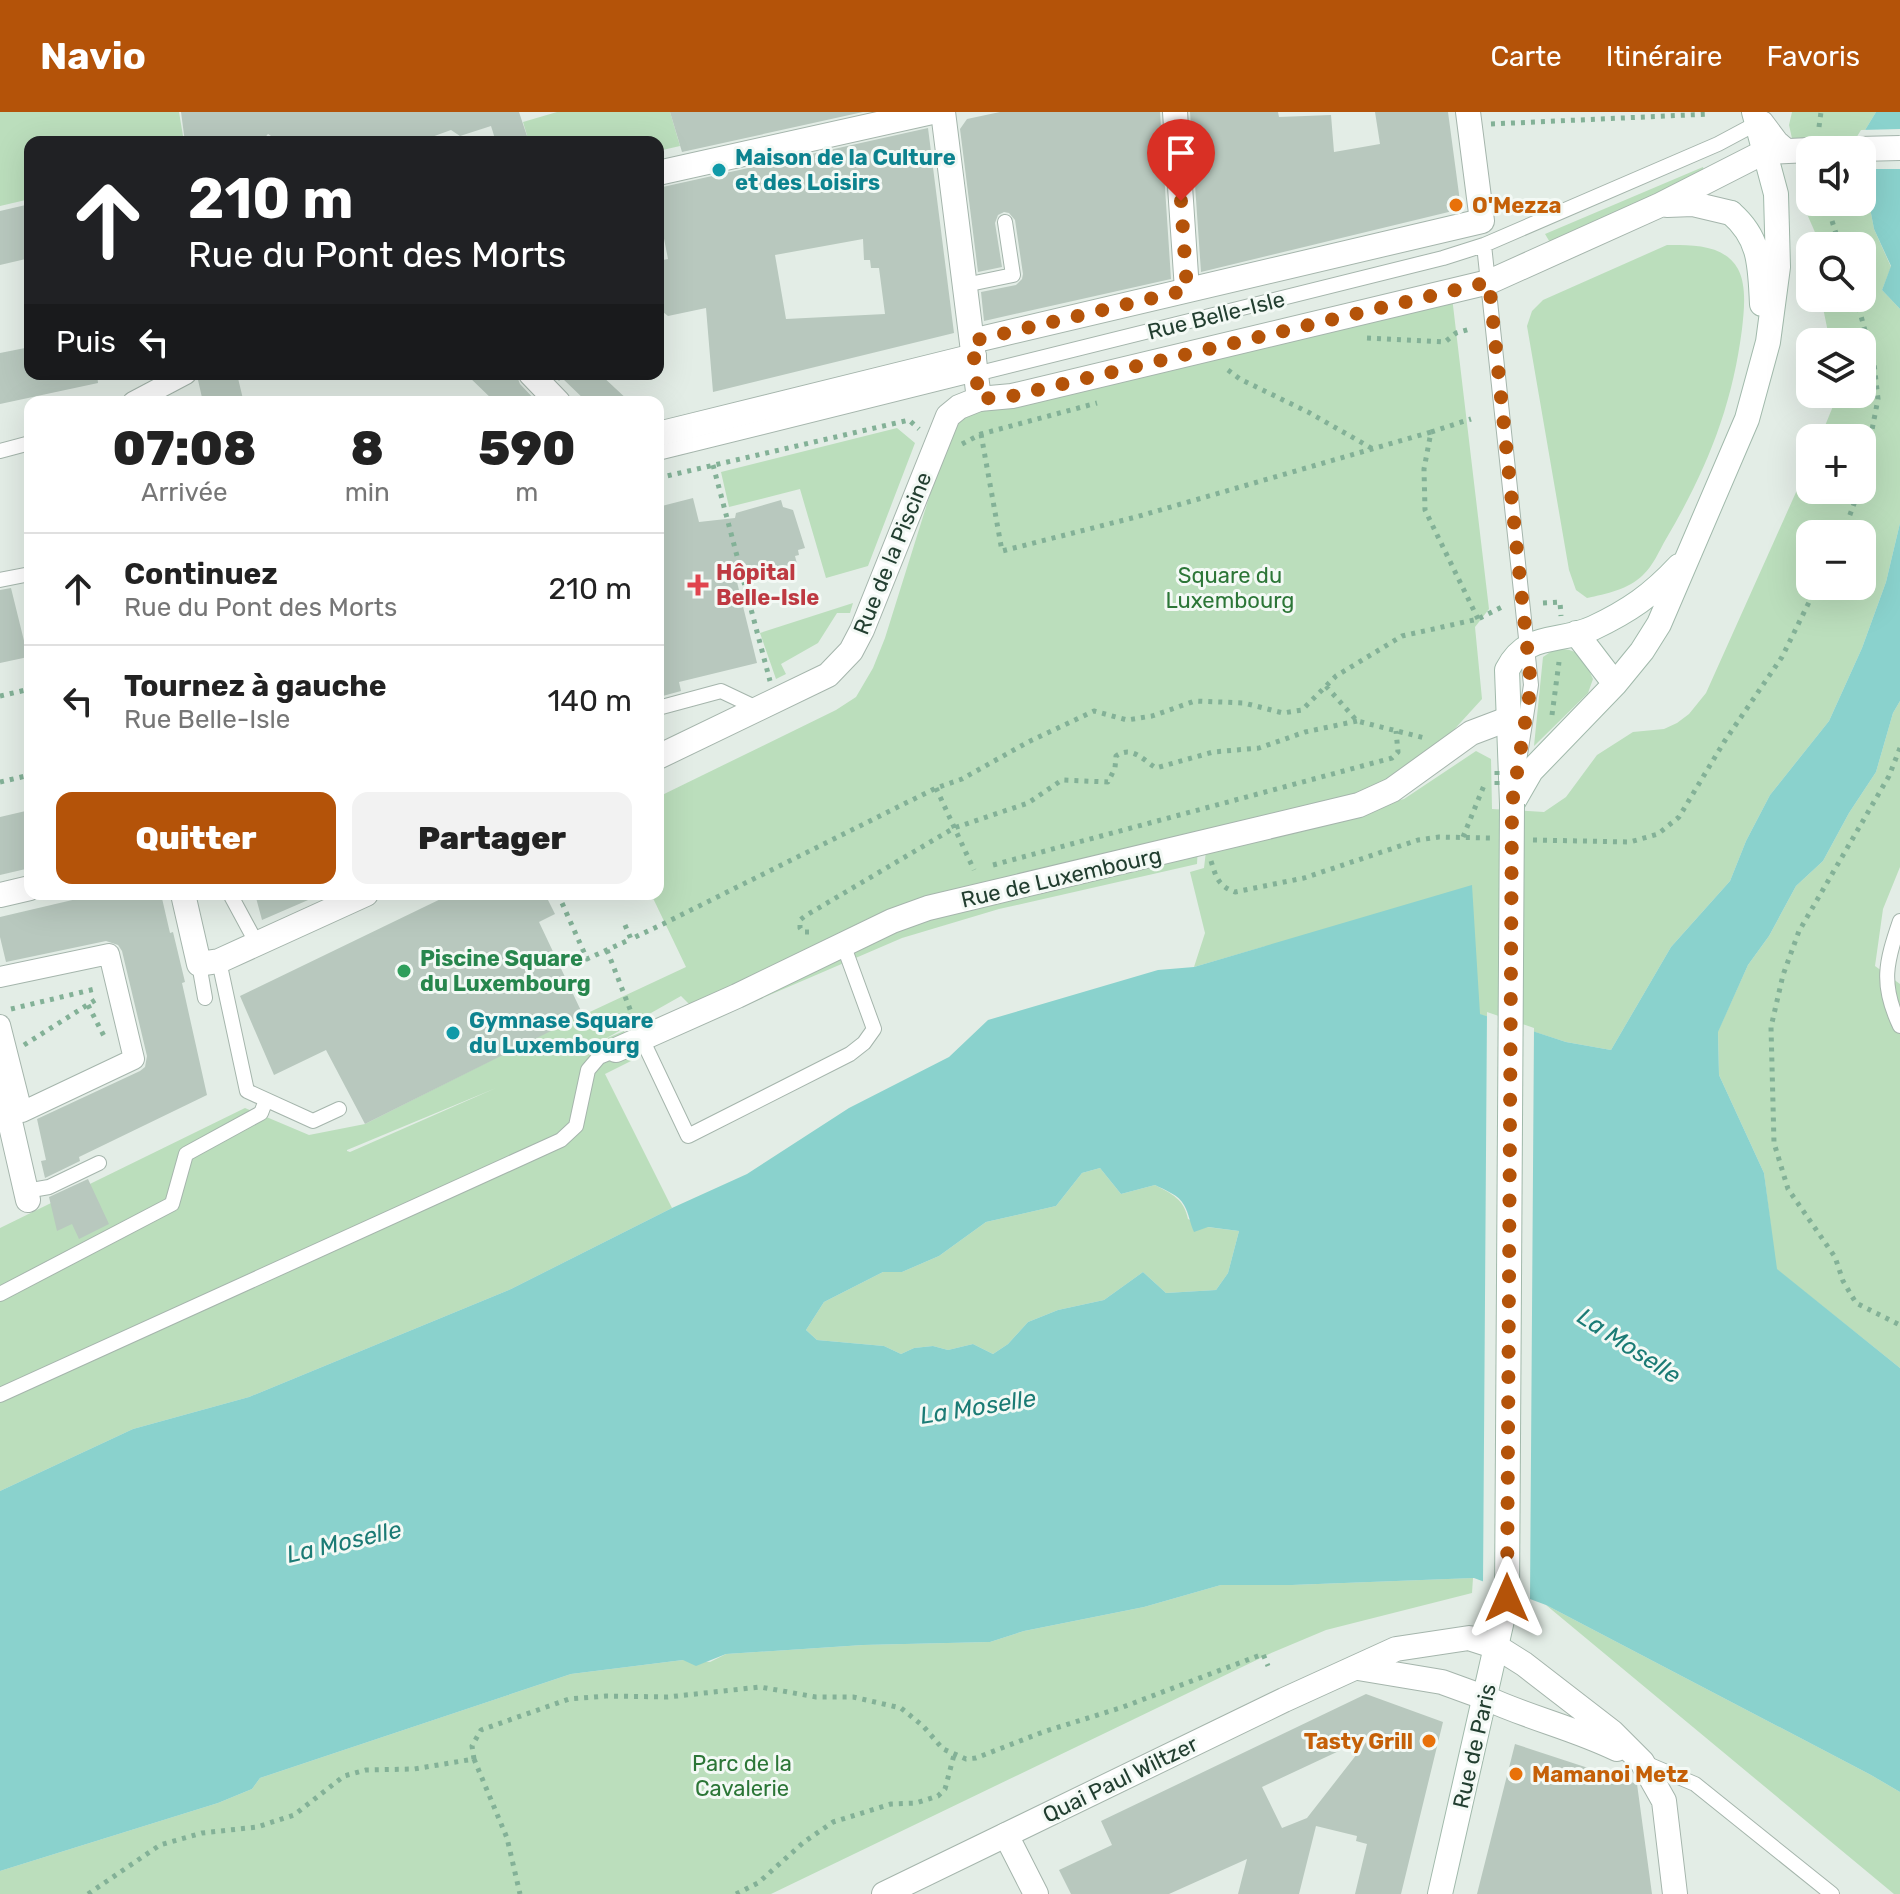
<!DOCTYPE html>
<html lang="fr">
<head>
<meta charset="utf-8">
<style>
	:root { --surface:#fff; --page:#f2f2f2; --text:#222; --muted:#767676; --line:#e0e0e0; --accent:#b45309 }
	body { margin:0; font-family:Rubik,sans-serif; background:var(--page); color:var(--text); height:100vh; display:flex; flex-direction:column; font-size:30px; white-space:nowrap }
	* { box-sizing:border-box; margin:0 }
	p { font-size:26px; color:var(--muted) }
	.icon { flex:none; width:44px; height:44px; fill:none; stroke:currentColor; stroke-width:2; stroke-linecap:round; stroke-linejoin:round }
	.map { position:relative; flex:1; overflow:hidden }
	.sheet { position:absolute; left:24px; top:284px; width:640px; height:504px; display:flex; flex-direction:column; background:var(--surface); border-radius:16px; box-shadow:0 8px 32px #0002 }
	.sheet>* { flex:none }
	.hud { position:absolute; left:24px; top:24px; width:640px; height:244px; border-radius:16px; box-shadow:0 8px 32px #0002; background:#202124; color:#fff; overflow:hidden }
	.controls { position:absolute; left:1796px; top:24px; display:grid; gap:16px }
	.controls a { display:grid; place-items:center; width:80px; height:80px; border-radius:16px; background:var(--surface); box-shadow:0 8px 32px #0002; font-size:40px }
	.pin { position:absolute; display:grid; place-items:center; width:68px; height:68px; color:#fff; margin:-82px -34px; border-radius:50% 50% 50% 0; rotate:-45deg; box-shadow:0 0 8px #0007 }
	.pin .icon { rotate:45deg }
	.me { position:absolute; width:88px; margin:-44px; rotate:0deg; stroke-linejoin:round; filter:drop-shadow(0 0 6px #0008) }
	.turn { display:flex; align-items:center; gap:28px; height:168px; padding:0 32px; font-size:36px }
	.turn .icon { width:104px; height:104px; stroke-width:2.5 }
	.turn b { display:block; font-size:56px; line-height:68px }
	.then { display:flex; align-items:center; height:76px; padding:0 32px; background:#0003; gap:16px; font-size:30px }
	.eta { display:flex; justify-content:space-evenly; align-items:center; height:136px; text-align:center }
	.eta b { font-size:48px; font-weight:800; line-height:56px }
	.action { display:flex; gap:16px; margin-top:auto; padding:16px 32px }
	.action a { flex:1; height:92px; border-radius:16px; background:var(--accent); color:#fff; font-size:32px; font-weight:800; line-height:92px; text-align:center }
	.action a+a { background:var(--page); color:var(--text) }
	ul { padding:0; list-style:none }
	li { display:flex; align-items:center; gap:24px; height:112px; padding:0 32px; border-top:2px solid var(--line) }
	li div { flex:1 }
	li b { display:block; font-size:30px }
	li em { font-style:normal }
	header { display:flex; align-items:center; gap:48px; box-sizing:border-box; height:112px; padding:0 40px; background:var(--accent); color:#fff }
	header strong { font-size:38px }
	nav { display:flex; gap:44px; margin-inline-start:auto; font-size:28px }
	.map>svg:first-child { display:block }
	.green { fill:#bbdebc; fill-rule:evenodd }
	.water { fill:#8ad2cd; fill-rule:evenodd }
	.pier { fill:#e3ede6 }
	.building { fill:#b8c8be; fill-rule:evenodd }
	.lines { fill:none; stroke-linecap:round; stroke-linejoin:round }
	.service-casing { stroke:#a5b5ac; stroke-width:16 }
	.pedestrian-casing { stroke:#a5b5ac; stroke-width:22 }
	.minor-casing { stroke:#a5b5ac; stroke-width:26 }
	.tertiary-casing { stroke:#a5b5ac; stroke-width:26 }
	.secondary-casing { stroke:#a1b9ab; stroke-width:26 }
	.path { stroke:#83b197; stroke-width:5; stroke-dasharray:4 6; stroke-linecap:butt }
	.service { stroke:#fff; stroke-width:14 }
	.pedestrian { stroke:#fff; stroke-width:20 }
	.minor { stroke:#fff; stroke-width:24 }
	.tertiary { stroke:#fff; stroke-width:24 }
	.secondary { stroke:#fff; stroke-width:24 }
	.minor-bridge-casing { stroke:#a5b5ac; stroke-width:26; stroke-linecap:butt }
	.secondary-bridge-casing { stroke:#a1b9ab; stroke-width:26; stroke-linecap:butt }
	.path-bridge { stroke:#83b197; stroke-width:5; stroke-dasharray:4 6; stroke-linecap:butt }
	.minor-bridge { stroke:#fff; stroke-width:24 }
	.secondary-bridge { stroke:#fff; stroke-width:24 }
	.route { stroke:#b45309; stroke-width:14; stroke-dasharray:0 25.2 }
	.culture-dot { fill:#0f9aa8; stroke:#f3f9f5; stroke-width:3 }
	.food-dot { fill:#e8710a; stroke:#f3f9f5; stroke-width:3 }
	.health-dot { fill:#e0444e; stroke:#f3f9f5; stroke-width:3 }
	.leisure-dot { fill:#2e9e5b; stroke:#f3f9f5; stroke-width:3 }
	.labels { text-anchor:middle; stroke-width:6; stroke-linejoin:round; paint-order:stroke }
	.culture-label { font-size:22px; font-weight:bold; fill:#0d838f; stroke:#f3f9f5; text-anchor:start }
	.food-label { font-size:22px; font-weight:bold; fill:#c56008; stroke:#f3f9f5; text-anchor:start }
	.street-label { font-size:22px; fill:#223e30; stroke:#f3f9f5 }
	.health-label { font-size:22px; font-weight:bold; fill:#be3a42; stroke:#f3f9f5; text-anchor:start }
	.park-label { font-size:22px; fill:#2c7637; stroke:#f3f9f5 }
	.leisure-label { font-size:22px; font-weight:bold; fill:#27864d; stroke:#f3f9f5; text-anchor:start }
	.water-label { font-size:24px; font-style:italic; fill:#1b7b75; stroke:#f3f9f5 }
</style>
</head>
<body>
<header>
<strong>Navio</strong>
<nav><a>Carte</a><a>Itinéraire</a><a>Favoris</a></nav>
</header>
<div class="map">
<svg width="1900" height="1782" viewBox="0 0 1900 1782">
	<rect width="100%" height="100%" fill="#e3ede6"/>
	<!-- green -->
	<path class="green" d="M0 0H179L184 30H30V87L0 94Z
		M557 0H670L680 34 658 39V30H529L523 10Z
		M1792 0H1876L1853 38H1810V90H1862V87L1870 96 1874 117 1891 155 1882 178 1900 197V411L1886 470 1862 536 1829 609 1770 683 1746 729 1730 769 1671 835 1611 938 1566 930 1266 834 1194 855 1205 821 1190 760 1204 756 1206 739 1404 687 1476 639 1491 647 1492 697 1544 700 1566 685 1597 643 1633 620 1664 617 1677 611 1689 602 1706 581 1810 349V378H1862V326H1820L1838 282H1862V230H1830L1821 186H1862V134H1821L1800 86 1802 71 1789 13ZM1810 422H1862V474H1810Z
		M1703 55 1705 63 1551 132 1545 122Z
		M1667 133C1692 133 1724 132 1738 157 1747 174 1744 199 1742 217 1732 296 1706 359 1666 427 1659 439 1653 454 1643 463 1629 477 1606 482 1587 486L1576 478 1569 458 1527 214 1532 199 1543 188Z
		M1452 185 1489 497 1475 515 1482 587 1451 621 1392 678 1198 733 1197 752 999 797 902 826 707 910 681 884 605 927 624 919 637 946 605 962 672 1096 511 1177 249 1285 133 1317 0 1379V1116L245 996 309 1023 365 1012 549 919 686 855 651 782H658V685L836 598 856 585 873 556 885 526 942 344 957 308 970 302 1009 292ZM496 976 350 1040 347 1039V1038Z
		M897 316 915 331 868 454 826 466 800 377 729 395 721 360Z
		M853 491 850 501H837L818 531 781 552 786 562 776 567 760 521Z
		M1555 537C1581 536 1584 546 1593 567L1588 581 1534 634 1543 545Z
		M1900 589V755L1883 797 1875 854 1900 872V1256L1776 1157 1764 1061 1719 963 1718 919 1748 853 1769 824 1796 774 1823 749 1849 701 1876 660 1893 601Z
		M1100 1056 1121 1082 1155 1073C1172 1082 1184 1087 1188 1107L1207 1115 1239 1119 1228 1161 1216 1178 1166 1181 1143 1160 1104 1188 1058 1198 1028 1210 1008 1232 993 1242 973 1232 948 1238 933 1234 914 1236 901 1242 884 1234 817 1228 806 1218 824 1190 883 1160H902L939 1144 986 1110 1056 1094 1082 1061Z
		M1473 1466 1472 1481 1326 1518 1269 1542 771 1782H0V1759L218 1691 252 1677 260 1666 571 1562 683 1548 710 1550 726 1542 863 1533 990 1530 1024 1519 1144 1495 1221 1473H1292Z
		M1546 1493 1871 1663 1900 1680V1782H1894Z"/>
	<!-- water -->
	<path class="water" d="M1876 0H1900V197L1882 178 1891 154 1874 117 1870 96 1862 87V38H1853Z
		M1900 411V589L1893 601 1876 660 1849 701 1823 749 1796 774 1769 824 1748 853 1718 920 1719 963 1764 1061 1777 1157 1900 1256V1680L1871 1663 1546 1493 1474 1466 1292 1473H1221L1144 1495 1024 1519 990 1530 863 1533 726 1542 696 1554 683 1548 571 1562 260 1666 252 1677 218 1691 0 1759V1379L133 1317 249 1285 511 1177 672 1096 747 1062 849 996 949 945 988 908 1158 858 1194 855 1472 773 1480 902 1566 930 1611 938 1671 835 1730 769 1746 729 1770 683 1829 609 1862 536 1886 470ZM1100 1056 1121 1082 1155 1073C1165 1078 1179 1083 1184 1093 1189 1101 1190 1112 1194 1120L1208 1115 1239 1119 1228 1161 1216 1178 1166 1181 1143 1160 1104 1188 1058 1198 1028 1210 1008 1232 993 1242 973 1232 948 1238 933 1234 914 1236 901 1242 884 1234 817 1228 806 1218 824 1190 883 1160H902L939 1144 986 1110 1056 1094 1082 1061Z"/>
	<!-- pier -->
	<path class="pier" d="M1900 17V57H1862V38L1850 36 1861 18Z
		M1487 900 1534 916 1530 1488 1516 1486 1483 1473Z"/>
	<!-- building -->
	<path class="building" d="M181 0H519L529 30H496L491 14 460 24 451 18 429 26 394 30H280L268 22 261 30H185Z
		M670 0H863L682 40Z
		M1000 0H1160L1171 167 984 209 981 180 1016 173 1022 167 1023 162 1015 108 1009 101 1004 100 998 103 995 111 1002 155 978 160 960 17 967 7Z
		M1190 0H1278L1279 5 1331 3 1334 40 1380 32 1375 0H1448L1461 97 1201 160Z
		M928 16 954 221 713 280 706 196 668 204 658 196V149L668 147 658 96V76ZM863 127 864 148H870L871 156H879L885 202 786 207 775 143Z
		M30 92V146L0 153V99Z
		M30 235V262H97L98 271 0 292V241Z
		M199 262H237L243 287 203 290 198 268Z
		M466 262H516L520 272 537 290H495Z
		M552 262H600L630 290H587L562 266 559 269Z
		M693 386 699 410 735 406 736 401 781 388 783 395 793 398 805 436 798 438 799 443 795 444 797 452 736 466 757 551 679 570 681 579 659 585 658 395Z
		M11 476 28 545 0 551V478Z
		M30 698V756L0 763V705Z
		M98 782H161L170 821 173 820 185 870 182 871 207 983 79 1045 80 1049 45 1066 41 1049 46 1048 37 1007 140 959 145 955 147 944 122 839 118 833 106 829 6 850 0 825V805Z
		M255 782H322L262 808Z
		M451 782H545L555 802 539 810 583 903 365 1012 326 938 274 963 240 884Z
		M88 1067 109 1112 79 1127 72 1112 57 1119 49 1085Z
		M1366 1582 1443 1610 1401 1782H1355L1367 1732 1356 1729 1357 1724 1316 1714 1299 1782H1238L1247 1747 1169 1782H1071L1059 1758 1112 1733 1101 1709ZM1371 1624 1307 1706 1282 1716 1262 1675Z
		M1515 1632 1637 1672 1652 1782H1477Z"/>
	<g class="lines">
		<!-- service casing -->
		<g class="service-casing">
			<path id="service" d="M1765 7 1780 27 1794 39
				M1484 133 1531 573 1519 649
				M965 173 1013 163 1005 110
				M0 339 30 331
				M658 341 1443 146 1484 133 1718 32 1761 9
				M0 468 30 462
				M658 596 721 579 759 597
				M230 782 257 832
				M1900 809C1886 850 1880 872 1900 914
				M219 849 247 979 313 1009 339 997
				M199 852 205 886
				M642 927 688 1024 850 942 864 931 874 917 843 832
				M26 1079 49 1075 99 1051
				M0 1182 172 1092 186 1042 261 1001 266 988
				M0 1283 561 1028 576 1014 588 958 599 945 616 938
				M1643 1650 1695 1672 1832 1782"/>
		</g>
		<!-- pedestrian casing -->
		<g class="pedestrian-casing">
			<path id="pedestrian" d="M133 290 186 262
				M0 865 109 842 134 947 22 1000 0 913"/>
		</g>
		<!-- minor casing -->
		<g class="minor-casing">
			<path id="minor" d="M1175 0 1187 178
				M1764 40 1810 38
				M658 61 932 0
				M972 229 1482 109 1468 0
				M531 262 558 290
				M658 322 974 244
				M658 645 828 563 851 539 862 518 948 304 959 295 979 287
				M183 782 199 852 219 849 366 782
				M0 783 30 776
				M616 938 737 884 892 809 928 796 1359 693 1392 678 1471 621 1508 607
				M0 966 28 1088
				M1497 1535 1524 1552 1612 1620 1642 1650 1664 1689 1675 1782
				M1486 1586C1529 1606 1574 1616 1617 1637
				M1006 1723 1036 1782"/>
		</g>
		<!-- tertiary casing -->
		<g class="tertiary-casing">
			<path id="tertiary" d="M943 0 979 287 1012 284 1489 170 1660 93 1764 40
				M1667 93 1693 92 1731 101
				M1358 1556 1442 1570 1486 1586
				M884 1782 1284 1588 1396 1537 1469 1526 1497 1535"/>
		</g>
		<!-- secondary casing -->
		<g class="secondary-casing">
			<path id="secondary" d="M1731 101C1761 127 1760 154 1762 192
				M1576 521 1615 572
				M1512 692 1531 659 1615 572 1642 539 1659 512 1747 307 1768 230 1778 155 1776 82 1754 0
				M1512 692 1507 558C1527 519 1558 532 1593 516 1629 499 1652 483 1679 454
				M1440 1782 1507 1486"/>
		</g>
		<!-- path -->
		<path class="path" d="M1491 12 1710 2
			M1819 15 1821 0
			M1826 90 1840 134
			M1809 184H1810
			M1856 186 1874 251 1878 287 1862 369
			M1367 226 1445 230 1456 221 1470 217
			M1228 258 1240 267 1308 300 1373 337
			M1431 320 1471 307
			M981 322 1002 439 1136 405 1431 320 1424 357 1425 398 1478 507
			M962 332 981 322 1097 291
			M713 353 770 569
			M658 366 909 308 919 317
			M1843 422 1859 378
			M1543 491 1560 490 1561 504
			M1326 574 1357 609 1425 626
			M0 584 30 577
			M1552 603 1559 550
			M1900 636 1889 664 1799 819 1783 863 1771 915 1774 1031 1788 1077 1835 1145 1843 1169 1856 1191 1900 1213
			M0 670 30 663
			M936 676 974 758
			M1463 725 1485 671
			M1533 728 1630 730 1658 722 1679 705 1724 630 1782 545 1817 474
			M1211 749C1216 765 1218 774 1235 780L1304 766 1418 728 1439 725 1491 726
			M993 753 1392 646 1398 640 1396 619
			M558 782 587 847 631 827
			M625 813 631 827 663 812 936 676 962 667 1028 630 1094 599 1127 608 1152 604 1195 589 1244 591 1283 601 1302 598 1336 564 1402 524 1478 507 1502 495
			M809 820H803L800 816V808L805 804 954 716 1028 691 1062 668 1108 670 1115 656 1116 644C1132 633 1143 648 1156 656L1213 640 1259 636 1305 620 1357 609
			M607 838 633 905
			M88 893 106 928
			M11 897 95 877
			M24 933 100 885
			M474 1647 507 1726 520 1782
			M88 1782 160 1733 202 1721 257 1715 294 1703 344 1664 366 1658 414 1657 474 1647 472 1634 481 1618 569 1587 606 1584 668 1585 760 1575 816 1585H853L901 1596 923 1614 943 1637 966 1647 976 1646 1043 1620 1123 1595 1263 1542 1268 1554
			M736 1782 758 1771 804 1730 833 1710 891 1692 916 1691 938 1684 945 1677 954 1643"/>
		<!-- service -->
		<use href="#service" class="service"/>
		<!-- pedestrian -->
		<use href="#pedestrian" class="pedestrian"/>
		<!-- minor -->
		<use href="#minor" class="minor"/>
		<!-- tertiary -->
		<use href="#tertiary" class="tertiary"/>
		<!-- secondary -->
		<use href="#secondary" class="secondary"/>
		<!-- minor-bridge casing -->
		<g class="minor-bridge-casing">
			<path id="minor-bridge" d="M1818 38 1900 36"/>
		</g>
		<!-- secondary-bridge casing -->
		<g class="secondary-bridge-casing">
			<path id="secondary-bridge" d="M1507 1486 1512 692"/>
		</g>
		<!-- path-bridge -->
		<path class="path-bridge" d="M1497 659V674"/>
		<!-- minor-bridge -->
		<use href="#minor-bridge" class="minor-bridge"/>
		<!-- secondary-bridge -->
		<use href="#secondary-bridge" class="secondary-bridge"/>
	</g>
	<g class="lines">
		<!-- route -->
		<path class="route" d="M1181 89 1187 178 972 229 979 287 1012 284 1489 170 1531 573 1512 692 1507 1486"/>
	</g>
	<!-- markers -->
	<g class="culture-dot">
		<circle cx="719" cy="58" r="8"/>
		<circle cx="453" cy="921" r="8"/>
	</g>
	<g class="food-dot">
		<circle cx="1456" cy="93" r="8"/>
		<circle cx="1429" cy="1629" r="8"/>
		<circle cx="1516" cy="1662" r="8"/>
	</g>
	<path class="health-dot" d="M694 461h8v8h8v8h-8v8h-8v-8h-8v-8h8z"/>
	<circle class="leisure-dot" cx="404" cy="859" r="8"/>
	<g class="labels">
		<!-- culture labels -->
		<g class="culture-label">
			<text x="735" y="53">Maison de la Culture<tspan x="735" dy="25">et des Loisirs</tspan></text>
			<text x="469" y="916">Gymnase Square<tspan x="469" dy="25">du Luxembourg</tspan></text>
		</g>
		<!-- food labels -->
		<g class="food-label">
			<text x="1472" y="101">O'Mezza</text>
			<text x="1413" y="1637" text-anchor="end">Tasty Grill</text>
			<text x="1532" y="1670">Mamanoi Metz</text>
		</g>
		<!-- street labels -->
		<g class="street-label">
			<text transform="translate(1216 203) rotate(-14)" y="8">Rue Belle-Isle</text>
			<text transform="translate(892 441) rotate(-68)" y="8">Rue de la Piscine</text>
			<text transform="translate(1061 765) rotate(-13)" y="8">Rue de Luxembourg</text>
			<text transform="translate(1474 1634) rotate(-77)" y="8">Rue de Paris</text>
			<text transform="translate(1120 1667) rotate(-26)" y="8">Quai Paul Wiltzer</text>
		</g>
		<!-- health labels -->
		<g class="health-label">
			<text x="716" y="468">Hôpital<tspan x="716" dy="25">Belle-Isle</tspan></text>
		</g>
		<!-- park labels -->
		<g class="park-label">
			<text x="1230" y="471">Square du<tspan x="1230" dy="25">Luxembourg</tspan></text>
			<text x="742" y="1659">Parc de la<tspan x="742" dy="25">Cavalerie</tspan></text>
		</g>
		<!-- leisure labels -->
		<g class="leisure-label">
			<text x="420" y="854">Piscine Square<tspan x="420" dy="25">du Luxembourg</tspan></text>
		</g>
		<!-- water labels -->
		<g class="water-label">
			<text transform="translate(1629 1234) rotate(33)" y="8">La Moselle</text>
			<text transform="translate(978 1295) rotate(-9)" y="8">La Moselle</text>
			<text transform="translate(344 1430) rotate(-13)" y="8">La Moselle</text>
		</g>
	</g>
</svg>
<div class="controls">
<a><svg class="icon" aria-label="sound" viewBox="0 0 24 24"><path d="M4 9h4l5-4v14l-5-4H4zM17 9q2 3 0 6"/></svg></a>
<a><svg class="icon" aria-label="search" viewBox="0 0 24 24"><circle cx="10" cy="10" r="6"/><path d="M15 15l6 6"/></svg></a>
<a><svg class="icon" aria-label="layers" viewBox="0 0 24 24"><path d="M12 4l9 5-9 5-9-5zM3 14l9 5 9-5"/></svg></a>
<a>+</a>
<a>−</a>
</div>
<div class="pin" style="left:1181px;top:89px;background:#d93025"><svg class="icon" aria-label="arrive" viewBox="0 0 24 24"><path d="M6 21V4h12l-3 4 3 4H6"/></svg></div>
<svg class="me" style="left:1507px;top:1486px" viewBox="-20 -20 40 40"><path d="M0-17L14 15 0 8-14 15z" fill="#b45309" stroke="#fff" stroke-width="4"/></svg>
<div class="hud">
<div class="turn"><svg class="icon" aria-label="ahead" viewBox="0 0 24 24"><path d="M12 20V5M6 11l6-6 6 6"/></svg><div><b>210 m</b>Rue du Pont des Morts</div></div>
<div class="then">Puis<svg class="icon" aria-label="left" viewBox="0 0 24 24"><path d="M17 20v-9H6M10 6l-5 5 5 5"/></svg></div>
</div>
<section class="sheet">
<div class="eta">
<div><b>07:08</b><p>Arrivée</p></div>
<div><b>8</b><p>min</p></div>
<div><b>590</b><p>m</p></div>
</div>
<ul>
<li><svg class="icon" aria-label="ahead" viewBox="0 0 24 24"><path d="M12 20V5M6 11l6-6 6 6"/></svg><div><b>Continuez</b><p>Rue du Pont des Morts</p></div><em>210 m</em></li>
<li><svg class="icon" aria-label="left" viewBox="0 0 24 24"><path d="M17 20v-9H6M10 6l-5 5 5 5"/></svg><div><b>Tournez à gauche</b><p>Rue Belle-Isle</p></div><em>140 m</em></li>
</ul>
<div class="action"><a>Quitter</a><a>Partager</a></div>
</section>
</div>
</body>
</html>
